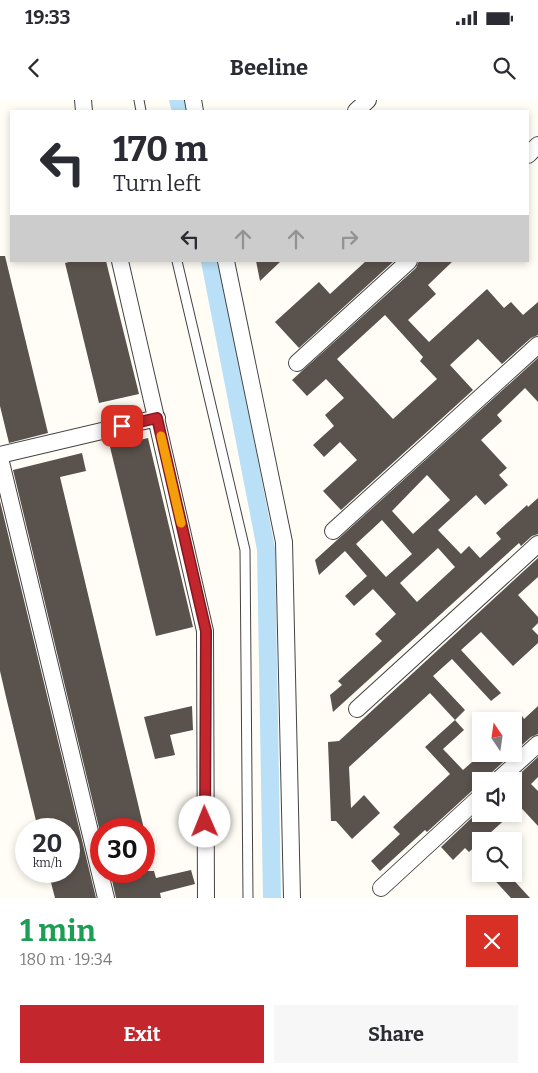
<!DOCTYPE html>
<html lang="en">
<head>
<meta charset="utf-8">
<style>
	:root { --surface:#fff; --page:#f7f7f7; --text:#2b2b33; --muted:#7c7c81; --accent:#c4262e }
	body { margin:0; font-family:Bitter,serif; background:var(--page); color:var(--text); height:100vh; display:flex; flex-direction:column; font-size:19px; white-space:nowrap }
	* { box-sizing:border-box; margin:0 }
	p { font-size:16px; color:var(--muted) }
	.icon { flex:none; width:28px; height:28px; fill:none; stroke:currentColor; stroke-width:2; stroke-linecap:round; stroke-linejoin:round }
	.map { position:relative; height:798px; overflow:hidden }
	.details { display:flex; flex-direction:column; background:var(--surface); flex:1 }
	.details>* { flex:none }
	.banner { position:absolute; left:10px; top:10px; width:519px; height:152px; border-radius:0px; box-shadow:0 2px 8px #0003; background:#fff; color:var(--text); overflow:hidden }
	.needle { width:32px; rotate:347deg }
	.fabs { position:absolute; left:472px; top:612px; display:grid; gap:10px }
	.fabs a { display:grid; place-items:center; width:50px; height:50px; border-radius:0px; background:var(--surface); box-shadow:0 2px 8px #0003; font-size:25px }
	.speed { position:absolute; left:15px; top:718px; display:flex; gap:10px; font-size:25px; font-weight:700; text-align:center }
	.speed>* { display:grid; place-content:center; width:65px; height:65px; border-radius:50%; background:var(--surface); box-shadow:0 2px 8px #0003; line-height:1 }
	.speed small { font-size:12px; font-weight:400 }
	.speed .limit { border:8px solid #d22; background:#fff; color:#111 }
	.pin { position:absolute; display:grid; place-items:center; width:42px; height:42px; color:#fff; margin:-21px; border-radius:10px; box-shadow:0 2px 8px #0006 }
	.me { position:absolute; width:55px; margin:-28px; rotate:359deg; stroke-linejoin:round; filter:drop-shadow(0 0 4px #0008) }
	.turn { display:flex; align-items:center; gap:18px; height:105px; padding:0 20px; font-size:22px }
	.turn .icon { width:65px; height:65px; stroke-width:2.5 }
	.turn b { display:block; font-size:35px; line-height:42px }
	.lanes { display:flex; align-items:center; height:48px; padding:0 20px; background:#0003; justify-content:center; gap:25px; direction:ltr }
	.lanes .off { opacity:.35 }
	.round { display:grid; place-items:center; flex:none; width:52px; height:52px; border-radius:0px; background:var(--page) }
	.head { display:flex; align-items:center; justify-content:space-between; height:85px; padding:0 20px }
	h1 { font-size:30px; font-weight:700; line-height:38px; color:#1e9e55 }
	.primary-button { display:flex; gap:10px; margin-top:auto; padding:10px 20px }
	.primary-button a { flex:1; height:58px; border-radius:0px; background:var(--accent); color:#fff; font-size:20px; font-weight:700; line-height:58px; text-align:center }
	.primary-button a+a { background:var(--page); color:var(--text) }
	.status { display:flex; justify-content:space-between; align-items:center; height:35px; padding:0 25px; background:var(--surface); direction:ltr }
	.status svg { height:14px; fill:currentColor }
	header { display:flex; justify-content:space-between; align-items:center; height:65px; padding:0 20px; background:var(--surface); font-size:22px; font-weight:700 }
	.map>svg:first-child { display:block }
	.lines { fill:none; stroke-linecap:round; stroke-linejoin:round }
	.canal { stroke:#b9e0f7; stroke-width:18 }
	.building { fill:#5a524d; fill-rule:evenodd }
	.service-casing { stroke:#444; stroke-width:11 }
	.minor-casing { stroke:#444; stroke-width:18 }
	.service { stroke:#fff; stroke-width:9 }
	.minor { stroke:#fff; stroke-width:16 }
	.route-casing { stroke:#7f191e; stroke-width:12 }
	.route { stroke:#c4262e; stroke-width:9 }
	.slow { stroke:#f59e0b; stroke-width:9 }
</style>
</head>
<body>
<div class="status"><b>19:33</b><svg viewBox="0 0 49 12"><path d="M0 12V9h3v3zM5 12V6h3v6zM10 12V3h3v9zM15 12V0h3v12zM26 1h20v11H26zM47 4h2v5h-2z"/></svg></div>
<header><svg class="icon" aria-label="back" viewBox="0 0 24 24"><path d="M15 5l-7 7 7 7"/></svg>Beeline<svg class="icon" aria-label="search" viewBox="0 0 24 24"><circle cx="10" cy="10" r="6"/><path d="M15 15l6 6"/></svg></header>
<div class="map">
<svg width="538" height="798" viewBox="0 0 538 798">
	<rect width="100%" height="100%" fill="#fffdf5"/>
	<g class="lines">
		<!-- canal -->
		<path class="canal" d="M178 0 181 11
			M210 161 266 449 272 798"/>
	</g>
	<!-- building -->
	<path class="building" d="M0 156H5L48 333 9 343 0 306Z
		M73 161H106L139 294 99 303 65 163Z
		M256 161H281L260 181Z
		M366 161H394L299 248 275 222 319 182 330 194Z
		M419 161H453L428 185 436 194 408 220 429 242 487 189 504 208 511 202 523 215 538 202V235L531 238 502 264 478 239 450 265 473 290 341 410 323 391 357 360 340 342 324 357 313 345 334 326 325 315 344 298 326 279 307 296 292 280 416 168ZM385 215 423 257 420 261 437 279 393 319 337 259Z
		M538 258V302L525 288 497 315 502 321 481 340 507 368 499 375 508 385 485 405 476 395 438 430 461 454 469 446 480 458 501 439 496 433 527 405 528 407 538 398V434L532 436 521 446 519 443 333 612 330 595 342 585 338 581 382 541 375 534 396 514 373 489 354 506 345 496 367 476 345 451 319 475 315 460ZM427 375 450 400 413 434 392 411ZM382 420 412 454 386 477 356 444ZM438 448 455 467 417 502 400 483Z
		M148 338 193 527 156 536 110 347Z
		M82 353 86 371 60 377 144 729H101V736L13 370Z
		M0 401 96 798H55L48 771H69V729H38L6 597 0 571Z
		M538 458V477L518 495 538 517V523L532 529 538 535V543L513 566 481 532 461 550 501 593 491 601 452 559 433 576 465 610 455 620 430 593 349 667 351 708 364 695 380 713 352 739 336 721H331L328 642 339 641Z
		M192 606 193 630 170 635 175 655 155 659 144 617Z
		M538 606V634L531 637 514 652V623L522 616 524 619Z
		M455 620 464 630 443 649 463 670 481 654H512L490 674 487 681H481V686L474 689 427 732 425 730 380 771 371 761 400 734 393 727 450 674 425 647Z
		M538 657V677L531 684 538 691V726L514 700V681H512Z
		M481 709V714H511L469 752 465 748 453 760 441 747Z
		M191 770 195 784 160 793 161 798H116L110 771H154L156 778Z
		M489 774H508L530 798H511Z"/>
	<g class="lines">
		<!-- service casing -->
		<g class="service-casing">
			<path id="service" d="M139 0 141 11
				M177 161 245 450 248 798"/>
		</g>
		<!-- minor casing -->
		<g class="minor-casing">
			<path id="minor" d="M83 0 84 11
				M193 0 195 11
				M356 11 368 0
				M528 55 538 45
				M120 161 205 531 206 798
				M226 161 284 442 292 798
				M297 263 409 161
				M0 355 157 318
				M0 358 106 798
				M333 431 538 245
				M357 609 538 444
				M497 681 538 644
				M381 788 481 696"/>
		</g>
		<!-- service -->
		<use href="#service" class="service"/>
		<!-- minor -->
		<use href="#minor" class="minor"/>
	</g>
	<g class="lines">
		<!-- route casing -->
		<g class="route-casing">
			<path id="route" d="M122 326 157 318 206 531 205 722"/>
		</g>
		<!-- route -->
		<use href="#route" class="route"/>
		<!-- slow -->
		<path class="slow" d="M161 336 181 423"/>
	</g>
</svg>
<div class="fabs">
<a><svg class="needle" viewBox="-14 -14 28 28"><path d="M0-13l5 13h-10z" fill="#e53935"/><path d="M0 13l5-13h-10z" fill="#7c7c81"/></svg></a>
<a><svg class="icon" aria-label="sound" viewBox="0 0 24 24"><path d="M4 9h4l5-4v14l-5-4H4zM17 9q2 3 0 6"/></svg></a>
<a><svg class="icon" aria-label="search" viewBox="0 0 24 24"><circle cx="10" cy="10" r="6"/><path d="M15 15l6 6"/></svg></a>
</div>
<div class="speed"><div>20<small>km/h</small></div><div class="limit">30</div></div>
<div class="pin" style="left:122px;top:326px;background:#d93025"><svg class="icon" aria-label="arrive" viewBox="0 0 24 24"><path d="M6 21V4h12l-3 4 3 4H6"/></svg></div>
<svg class="me" style="left:205px;top:722px" viewBox="-20 -20 40 40"><circle r="19" fill="#fff"/><path d="M0-13L10 11 0 6-10 11z" fill="#c4262e"/></svg>
<div class="banner">
<div class="turn"><svg class="icon" aria-label="left" viewBox="0 0 24 24"><path d="M17 20v-9H6M10 6l-5 5 5 5"/></svg><div><b>170 m</b>Turn left</div></div>
<div class="lanes"><svg class="icon" aria-label="left" viewBox="0 0 24 24"><path d="M17 20v-9H6M10 6l-5 5 5 5"/></svg><svg class="icon off" aria-label="ahead" viewBox="0 0 24 24"><path d="M12 20V5M6 11l6-6 6 6"/></svg><svg class="icon off" aria-label="ahead" viewBox="0 0 24 24"><path d="M12 20V5M6 11l6-6 6 6"/></svg><svg class="icon off" aria-label="right" viewBox="0 0 24 24"><path d="M7 20v-9h11M14 6l5 5-5 5"/></svg></div>
</div>
</div>
<section class="details">
<div class="head"><div><h1>1 min</h1><p>180 m · 19:34</p></div><a class="round" style="background:#d93025;color:#fff"><svg class="icon" aria-label="close" viewBox="0 0 24 24"><path d="M6 6l12 12M18 6L6 18"/></svg></a></div>
<div class="primary-button"><a>Exit</a><a>Share</a></div>
</section>
</body>
</html>
